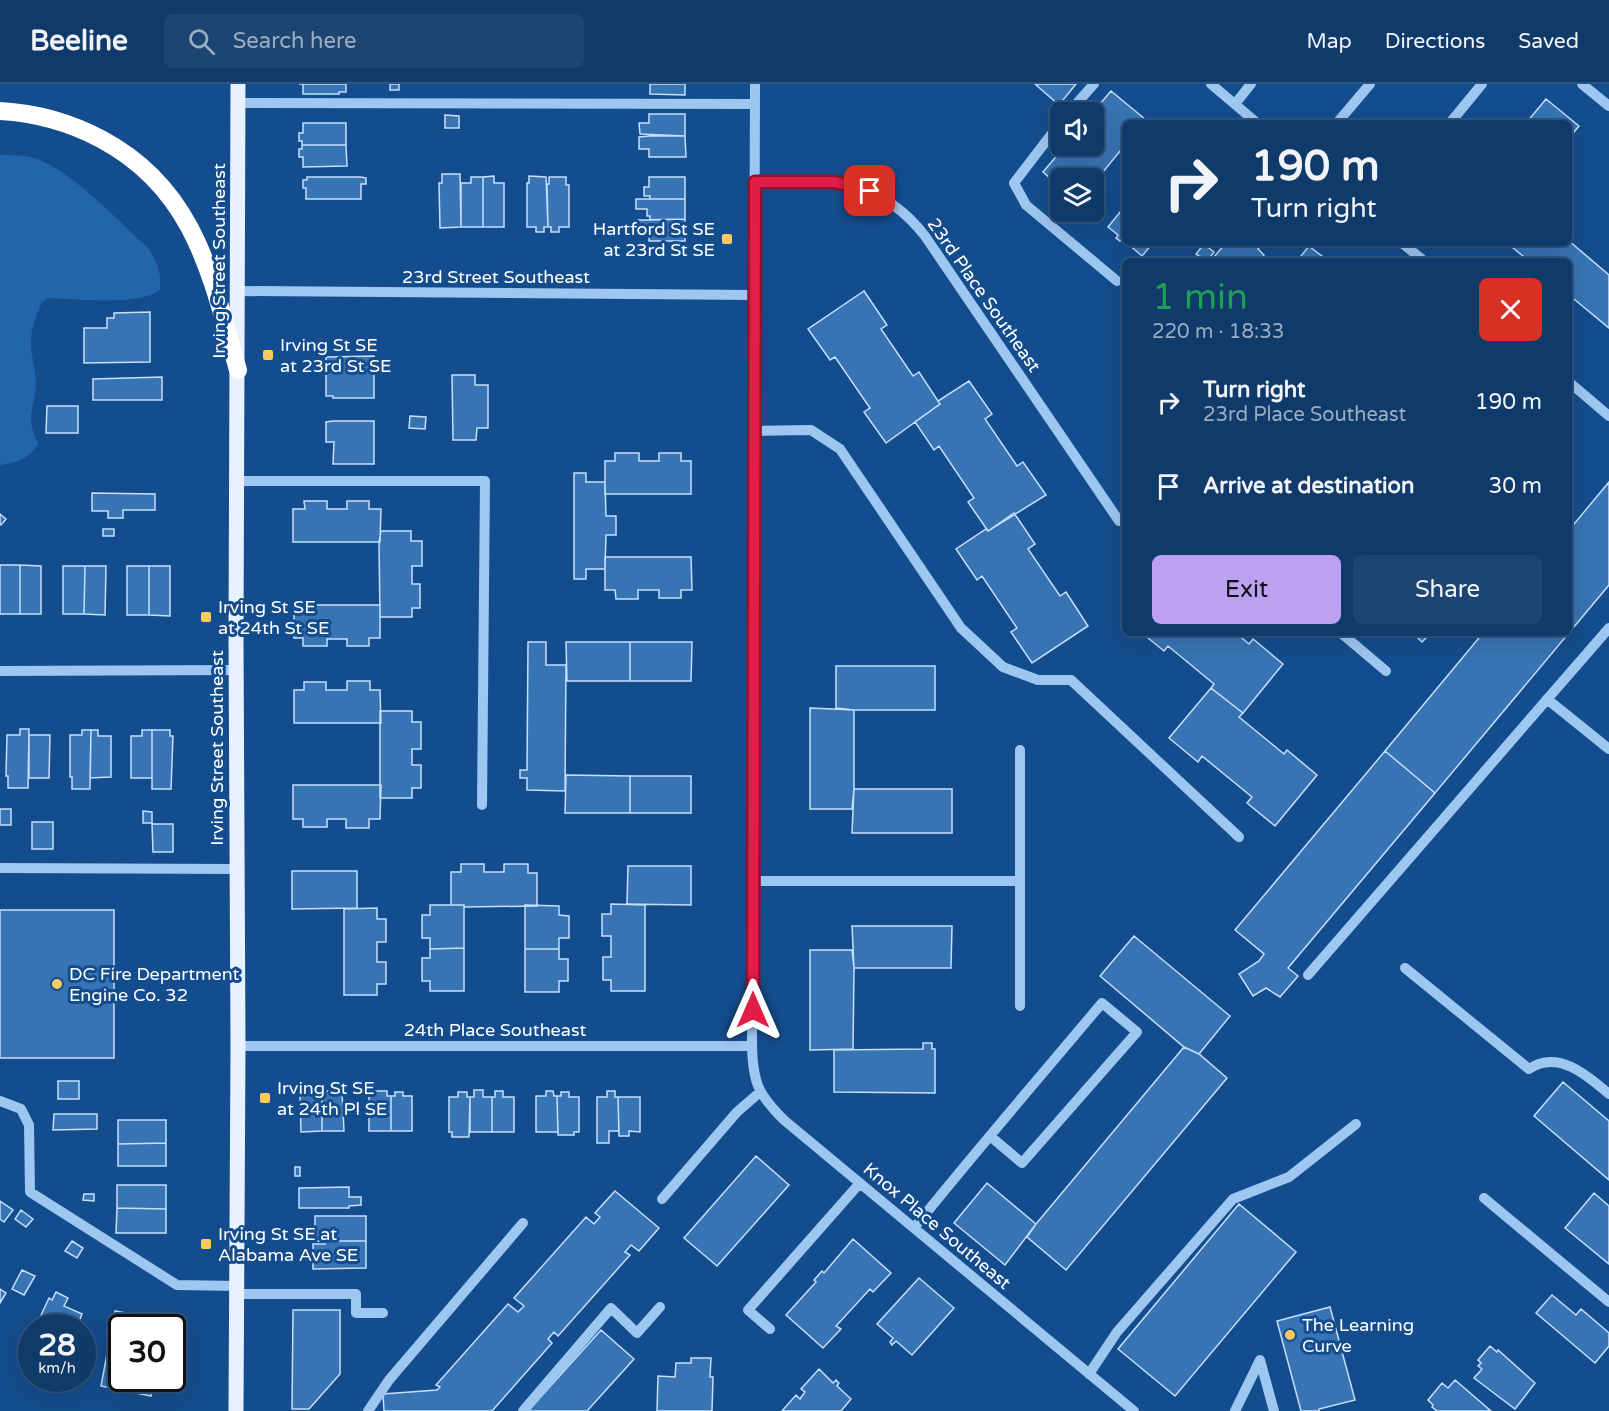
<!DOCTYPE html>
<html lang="en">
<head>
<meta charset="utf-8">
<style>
	:root { --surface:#0f3a6a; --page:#1d4572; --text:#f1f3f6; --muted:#9badc1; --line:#2f547e; --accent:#bca0f2 }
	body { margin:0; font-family:"Varela Round",sans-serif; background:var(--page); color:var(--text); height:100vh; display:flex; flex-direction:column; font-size:22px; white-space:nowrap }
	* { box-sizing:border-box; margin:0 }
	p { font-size:20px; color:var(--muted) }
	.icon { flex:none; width:33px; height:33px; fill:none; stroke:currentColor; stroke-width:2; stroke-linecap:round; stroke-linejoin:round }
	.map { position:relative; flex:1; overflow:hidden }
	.side { position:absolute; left:1122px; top:174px; width:450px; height:378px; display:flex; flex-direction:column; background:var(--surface); border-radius:9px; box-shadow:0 6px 24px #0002,0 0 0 2px var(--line) }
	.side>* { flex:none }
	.guide { position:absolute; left:1122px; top:36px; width:450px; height:126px; border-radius:9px; box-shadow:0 6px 24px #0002,0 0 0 2px var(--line); background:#0f3a6a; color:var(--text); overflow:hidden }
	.controls { position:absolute; left:1050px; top:18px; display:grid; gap:12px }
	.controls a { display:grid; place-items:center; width:54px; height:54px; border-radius:9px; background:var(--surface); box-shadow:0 6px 24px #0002,0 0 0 2px var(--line); font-size:30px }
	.speed { position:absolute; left:18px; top:1230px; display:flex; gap:12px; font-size:30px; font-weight:700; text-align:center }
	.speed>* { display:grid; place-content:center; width:78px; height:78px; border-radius:50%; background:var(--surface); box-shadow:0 6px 24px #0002,0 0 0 2px var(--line); line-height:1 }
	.speed small { font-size:15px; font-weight:400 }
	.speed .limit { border:3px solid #111; border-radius:9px; background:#fff; color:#111 }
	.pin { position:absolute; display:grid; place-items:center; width:51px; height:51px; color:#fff; margin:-26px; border-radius:12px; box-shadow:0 3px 9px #0006 }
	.me { position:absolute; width:66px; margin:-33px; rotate:0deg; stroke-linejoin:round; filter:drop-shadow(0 0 4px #0008) }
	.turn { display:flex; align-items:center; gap:21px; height:126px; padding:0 30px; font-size:27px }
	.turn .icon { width:78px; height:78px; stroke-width:2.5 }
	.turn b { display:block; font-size:42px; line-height:51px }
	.round { display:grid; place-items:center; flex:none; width:63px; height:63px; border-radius:9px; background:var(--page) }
	.head { display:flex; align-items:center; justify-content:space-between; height:102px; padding:0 30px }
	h1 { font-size:36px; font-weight:600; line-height:45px; color:#1e9e55 }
	.button { display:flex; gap:12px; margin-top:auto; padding:12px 30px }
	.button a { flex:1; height:69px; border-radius:9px; background:var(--accent); color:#111; font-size:24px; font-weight:600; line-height:69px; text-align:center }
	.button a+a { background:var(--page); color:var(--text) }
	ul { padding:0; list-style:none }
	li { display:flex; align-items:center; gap:18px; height:84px; padding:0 30px }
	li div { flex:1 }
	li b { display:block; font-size:22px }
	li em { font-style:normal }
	header { display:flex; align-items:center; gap:36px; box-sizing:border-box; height:84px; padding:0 30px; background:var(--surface); border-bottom:2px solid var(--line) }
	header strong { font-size:28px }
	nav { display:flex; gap:33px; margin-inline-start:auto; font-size:21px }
	.search { width:420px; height:54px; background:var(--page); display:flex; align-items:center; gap:15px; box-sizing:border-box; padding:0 21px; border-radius:9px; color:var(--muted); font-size:22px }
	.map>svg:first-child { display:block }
	.green { fill:#2365aa }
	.building { fill:#3874b4; stroke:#c4dffc; stroke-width:1.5 }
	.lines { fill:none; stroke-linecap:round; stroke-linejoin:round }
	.minor { stroke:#9dc6f0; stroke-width:10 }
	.major { stroke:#e7f1ff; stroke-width:15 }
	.highway { stroke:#fff; stroke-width:18 }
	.route-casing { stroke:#92132f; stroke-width:15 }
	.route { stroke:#e11d48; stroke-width:10 }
	.poi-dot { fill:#ffca5d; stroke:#144d8d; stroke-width:2 }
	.labels { text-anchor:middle; stroke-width:6; stroke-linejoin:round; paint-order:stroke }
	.poi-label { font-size:18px; fill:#fff; stroke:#144d8d; text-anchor:start }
	.street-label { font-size:18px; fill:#fff; stroke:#144d8d }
</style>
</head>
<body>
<header>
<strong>Beeline</strong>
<div class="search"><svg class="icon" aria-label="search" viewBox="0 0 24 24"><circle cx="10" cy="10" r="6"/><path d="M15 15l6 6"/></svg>Search here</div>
<nav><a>Map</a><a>Directions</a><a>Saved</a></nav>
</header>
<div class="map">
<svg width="1609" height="1327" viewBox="0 0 1609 1327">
	<rect width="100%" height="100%" fill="#144d8d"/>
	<!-- green -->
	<path class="green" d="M0 71C12 71 25 71 37 75 72 87 119 138 148 164 158 180 161 186 160 206 140 222 75 215 48 214L42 218C36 232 30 247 31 263 32 275 36 288 36 300 34 326 25 334 38 359 31 374 16 379 0 381Z"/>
	<!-- building -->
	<path class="building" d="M299 0H346V8H339V10H303V0Z
		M390 0H399V6H390Z
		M650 0H685V11L650 10Z
		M1035 0H1076L1059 21Z
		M1111 7 1146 36 1143 39H1125V61L1094 99V94H1060V103L1059 102 1056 105 1050 99 1052 96 1043 88 1065 62H1094L1093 28Z
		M1546 15 1579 42 1569 54V39H1526Z
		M649 30H685V52L640 50 639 39H649Z
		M445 31 459 32V44H445Z
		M303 39H346V61H302V57H299V49H303Z
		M650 52H685L686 73H649V65H639V53Z
		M302 61H346L347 82 303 83V73H299V65H302Z
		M442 90H460L461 143 440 144 439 99H442Z
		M494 92V99H504V143H483V93Z
		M529 92 546 93 548 143H544V148H536V143H527V99H529Z
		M307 93H361L366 94V100H361V115H306V104H303V96H307Z
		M471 93H483V143H461V99H471Z
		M549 93H566V101H569V143H559V148H551V143H548L547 100H549Z
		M649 93H685V115H650V112H644V103H649Z
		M636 115H685V135L650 136V132H647V125H636Z
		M1125 122V157L1122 155 1120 157 1116 154 1118 151 1108 143Z
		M685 135V157H649V147H638V136Z
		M1569 157 1609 191V244L1569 211V177H1529L1507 159H1569Z
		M1127 159H1153L1142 172Z
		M1226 159H1263L1258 165 1264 171 1259 177H1216L1213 174Z
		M1204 160 1214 168 1207 177 1196 170Z
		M1309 162 1327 176 1326 177H1297Z
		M864 207 887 241 881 245 913 292 919 288 940 320 886 359 864 328 870 324 835 273 830 276 808 245Z
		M150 228V278L84 279V244H107V234H114V229Z
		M374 272V314H333V312H326V273Z
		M452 291H475V301H488V344H477L476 356H453Z
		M162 293V316H93V295Z
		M969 297 992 330 985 335 1017 382 1023 378 1046 411 988 447 968 418 974 414 939 362 934 366 915 338 940 320 938 317Z
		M47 322H78V349H46Z
		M410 332 426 333 425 345 409 344Z
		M333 337H374V380H333L334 358H326V338Z
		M615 369H639V377H659V369H681V377H691V410H605V377H615Z
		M574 389H586V398H605L606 432H616V451H606L605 485H586V495H574Z
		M1609 398V501L1435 709 1385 667 1483 549H1569V446Z
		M92 409 155 410V426H123V434H108V427H92Z
		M304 417H327V425H347V417H369V425H381L380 458H293V425H305Z
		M1014 429 1035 460 1028 465 1060 512 1066 508 1088 542 1032 579 1011 548 1017 544 982 492 977 496 956 465 986 445 988 447Z
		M0 430 6 435 1 441 0 440Z
		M103 445H114V452H103Z
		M381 447H411V457H422V482H412V500H420V524H412V533H380L379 458Z
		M605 473H691L692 506H681V514H659V506H638V515H616L615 506H605Z
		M0 481H20V530H0Z
		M20 481 41 482V530H20Z
		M63 482H85L84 530H63Z
		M85 482H106L105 531 84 530Z
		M127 482H149V531H127Z
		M149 482H170V532L149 531Z
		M294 521H380V554H369V562H347V555H327V562H303V554H294Z
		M1142 549H1236L1249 560 1253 555 1283 580 1243 629 1211 604 1214 600 1168 562 1164 567Z
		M1413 549H1431L1422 558Z
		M528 558H546V581H566L565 707 527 706V694H520V686H527Z
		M566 558H630V597H567Z
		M630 558H692L691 597H630Z
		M836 582H935V626H854L836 624Z
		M347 597H370V606H380L381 639H294V606H304V598H326V606H347Z
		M1211 604 1243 629 1239 633 1284 670 1287 666 1317 691 1275 742 1247 719 1252 713 1202 672 1198 678 1169 654Z
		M810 624 854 626V705L852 725H810Z
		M380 627H412V638H421V665H412V681H421V704H412V714H380Z
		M20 645H29L28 704H8V692H6L7 651H20Z
		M82 646H91L90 705H72V693H70V651H82Z
		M91 646H98V652H111V693L90 694Z
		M142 646H152V694H131V652H142Z
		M152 646H170V652H173L171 705H152Z
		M29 651H50L49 694H29Z
		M1385 667 1435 709 1288 884 1298 892 1280 913 1266 904 1253 912 1239 890 1259 877 1264 870 1235 846Z
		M566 691 630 692V729H565Z
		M630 692H691V729H630Z
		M293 701H381L380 735H369V744H346V735H327V743H303V735H293Z
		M854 705H952V749H852Z
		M0 725H11V741H0Z
		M143 727 152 728V739H143Z
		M32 738H53V765H32Z
		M152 740H173V768H153Z
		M461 780H484V788H504V780H528V789H537V822L464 823V821H451V788H461Z
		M628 782H691V821L627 820Z
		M292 787H357V824L292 825Z
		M611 820 645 821V907H611V896H603V873H611V852H602V830H611Z
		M430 821H464V864L430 865V854H422V831H430Z
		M525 821 559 822V831L569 832V854H559V865H525Z
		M377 824V835H386V858H377V878H386V900H377V911H344V825Z
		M0 826H114V974H0Z
		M852 842H952L951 884H854Z
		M1134 852 1230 932 1199 970 1184 963 1100 892Z
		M464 864V907H430V897H422V874H430V865Z
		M525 865H559V875H568V897H559V908H525Z
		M810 866H852L854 884 853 965 810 966Z
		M923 959H932V965H935V1009L834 1008V966L923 965Z
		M1184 963 1199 970 1227 994 1066 1186 1027 1153 1036 1140Z
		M58 997H79V1015H58Z
		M1563 998 1609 1037V1096L1534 1032Z
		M474 1006H483V1013H492V1048H470V1013H474Z
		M302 1007H318V1012H322V1047L301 1048 300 1012H302Z
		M325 1007H342L344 1047H322V1012H325Z
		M372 1007H387V1012H391V1047H369V1012H372Z
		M495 1007H503V1013H514V1048H492V1013H495Z
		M546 1007H553L554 1012H557L558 1048H536V1012H546Z
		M607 1007H615V1013H618L619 1047H609V1059H597V1013H607Z
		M395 1008H403V1012H412V1047H391V1012H395Z
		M458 1008H467V1013H470L469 1053H452V1048H449V1013H458Z
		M561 1008H569V1013H579V1048H574V1051H558L557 1012H561Z
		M618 1013H640V1048L629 1047V1052H619Z
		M54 1030H97V1045L53 1046Z
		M118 1036H166V1059L118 1060Z
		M166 1059V1082H118V1060Z
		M756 1072 789 1101 717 1182 684 1154Z
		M295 1083H300V1092H295Z
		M987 1099 1036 1140 1005 1181 954 1139Z
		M117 1101H166V1125L117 1124Z
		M349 1103V1113H361V1121L349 1122V1124H299V1104Z
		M615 1107 659 1144 639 1167 631 1161 625 1168 630 1171 558 1252 554 1248 548 1255 552 1259 492 1327H384L383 1310 437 1306 440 1303 436 1301 508 1220 518 1228 524 1222 514 1214 586 1133 594 1140 600 1133 595 1129Z
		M1594 1109 1609 1122V1180L1565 1144Z
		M84 1110H94V1117L83 1116Z
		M0 1117 13 1126 4 1138 0 1135Z
		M1239 1120 1296 1168 1175 1312 1118 1265Z
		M117 1124 166 1125V1149H116Z
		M21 1126 33 1135 26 1143 15 1135Z
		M315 1132H366V1157H315Z
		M853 1155 891 1189 873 1208 870 1205 836 1242 841 1245 823 1264 786 1231 816 1198 814 1196 822 1187 824 1189Z
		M72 1157 83 1164 77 1174 65 1167Z
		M325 1157H366V1184L313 1185V1160H325Z
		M22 1186 35 1192 24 1211 12 1205Z
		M919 1194 954 1224 912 1271 896 1257 892 1261 890 1258 893 1254 877 1240Z
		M0 1205 6 1209 0 1219Z
		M56 1208 68 1214 64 1222 82 1230 79 1238 83 1239 81 1244H35L49 1214 52 1216Z
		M1552 1211 1576 1231 1581 1225 1609 1249V1262L1595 1279 1536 1229Z
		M1330 1223 1355 1316 1319 1325V1327H1301L1277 1237Z
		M293 1226H340V1290L309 1325H292Z
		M115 1227 165 1236 164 1244H122V1294H154L151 1312 101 1302Z
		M601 1246 634 1275 587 1327H528Z
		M1490 1262 1497 1268 1498 1266 1535 1299 1515 1325 1474 1294 1482 1285 1478 1282 1481 1279 1478 1276Z
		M691 1274H711L710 1293H713L712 1327H657L658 1292 675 1293 676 1279H691Z
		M819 1285 833 1299 836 1296 839 1299 837 1302 851 1315 841 1327H782L796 1311 800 1315 805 1308 801 1305Z
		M1455 1296 1491 1327H1437L1432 1323 1433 1321 1428 1316 1442 1299 1448 1304Z"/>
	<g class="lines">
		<!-- minor -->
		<path class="minor" d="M755 0 752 962C753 999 758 1010 784 1036L1134 1327
			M1211 0 1257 39
			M1582 0 1609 22
			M238 19 755 20
			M1235 20 1251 0
			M1069 28 1094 0
			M1060 39 1014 99 1026 121 1117 197
			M1337 39 1370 0
			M1450 39 1482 0
			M755 98C826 98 877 90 925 152L1119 437H1125
			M1402 159 1424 177
			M238 207 755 211
			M1569 298 1609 332
			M754 347 811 346 840 365 961 544 1003 583 1038 596H1071L1239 753
			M237 397H485L482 721
			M1341 549 1386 587
			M0 587 236 586
			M1547 615 1609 665
			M1020 666V922
			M0 784 237 785
			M753 797H1020
			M1405 884 1529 985C1558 965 1588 992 1609 1010
			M1308 891 1609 544
			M238 962H752
			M0 1017 21 1025 29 1041 30 1108 177 1201 237 1202
			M1484 1114 1609 1218
			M662 1115 737 1028 760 1008
			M914 1144C975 1068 1039 994 1102 919L1137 948 1022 1079 990 1052
			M237 1210H356V1229H383
			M770 1245 748 1226 860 1099
			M1089 1290 1117 1248 1233 1115 1289 1093 1356 1040
			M368 1327 389 1296 523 1139
			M523 1327 611 1224 637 1249 660 1223
			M1235 1327 1260 1276 1274 1327"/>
		<!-- major -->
		<path class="major" d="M236 1327 238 962 236 553 238 0"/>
		<!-- highway -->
		<path class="highway" d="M0 27C35 29 69 38 101 55 195 105 211 191 238 286"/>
	</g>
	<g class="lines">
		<!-- route casing -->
		<g class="route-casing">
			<path id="route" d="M753 926 755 98H835L870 107"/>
		</g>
		<!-- route -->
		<use href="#route" class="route"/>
	</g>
	<!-- markers -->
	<g class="poi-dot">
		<rect x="721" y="149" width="12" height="12" rx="3"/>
		<rect x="262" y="265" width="12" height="12" rx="3"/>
		<rect x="200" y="527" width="12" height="12" rx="3"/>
		<circle cx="57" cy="900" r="6"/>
		<rect x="259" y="1008" width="12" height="12" rx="3"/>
		<rect x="200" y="1154" width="12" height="12" rx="3"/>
		<circle cx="1290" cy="1251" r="6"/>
	</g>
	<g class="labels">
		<!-- poi labels -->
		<g class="poi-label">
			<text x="715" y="151" text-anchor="end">Hartford St SE<tspan x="715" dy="21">at 23rd St SE</tspan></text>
			<text x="280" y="267">Irving St SE<tspan x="280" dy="21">at 23rd St SE</tspan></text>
			<text x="218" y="529">Irving St SE<tspan x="218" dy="21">at 24th St SE</tspan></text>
			<text x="69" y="896">DC Fire Department<tspan x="69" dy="21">Engine Co. 32</tspan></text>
			<text x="277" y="1010">Irving St SE<tspan x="277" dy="21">at 24th Pl SE</tspan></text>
			<text x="218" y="1156">Irving St SE at<tspan x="218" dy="21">Alabama Ave SE</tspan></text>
			<text x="1302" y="1247">The Learning<tspan x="1302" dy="21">Curve</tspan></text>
		</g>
		<!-- street labels -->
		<g class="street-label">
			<text transform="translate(219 177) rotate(-90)" y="6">Irving Street Southeast</text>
			<text x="496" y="199">23rd Street Southeast</text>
			<text transform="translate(984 211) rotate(55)" y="6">23rd Place Southeast</text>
			<text transform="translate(217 664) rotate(-90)" y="6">Irving Street Southeast</text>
			<text x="495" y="952">24th Place Southeast</text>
			<text transform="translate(937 1142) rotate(40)" y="6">Knox Place Southeast</text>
		</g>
	</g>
</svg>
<div class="controls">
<a><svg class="icon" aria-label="sound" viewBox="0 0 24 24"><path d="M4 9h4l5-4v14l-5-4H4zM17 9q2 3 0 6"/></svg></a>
<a><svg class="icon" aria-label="layers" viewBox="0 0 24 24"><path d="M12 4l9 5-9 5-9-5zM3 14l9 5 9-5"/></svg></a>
</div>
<div class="speed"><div>28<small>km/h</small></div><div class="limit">30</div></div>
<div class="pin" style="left:870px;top:107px;background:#d93025"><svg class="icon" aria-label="arrive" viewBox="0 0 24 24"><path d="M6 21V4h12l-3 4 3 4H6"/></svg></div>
<svg class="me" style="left:753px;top:926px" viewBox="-20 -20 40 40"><path d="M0-17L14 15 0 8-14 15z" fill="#e11d48" stroke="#fff" stroke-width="4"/></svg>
<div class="guide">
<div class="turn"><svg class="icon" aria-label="right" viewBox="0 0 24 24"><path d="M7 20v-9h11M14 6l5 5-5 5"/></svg><div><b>190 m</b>Turn right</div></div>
</div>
<section class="side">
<div class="head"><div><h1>1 min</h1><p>220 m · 18:33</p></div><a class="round" style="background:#d93025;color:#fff"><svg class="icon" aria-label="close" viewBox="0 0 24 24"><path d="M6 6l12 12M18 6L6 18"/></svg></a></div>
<ul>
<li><svg class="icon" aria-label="right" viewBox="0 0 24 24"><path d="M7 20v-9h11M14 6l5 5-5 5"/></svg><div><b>Turn right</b><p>23rd Place Southeast</p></div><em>190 m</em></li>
<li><svg class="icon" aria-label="arrive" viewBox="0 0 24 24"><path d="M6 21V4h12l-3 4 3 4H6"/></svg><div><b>Arrive at destination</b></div><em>30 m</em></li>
</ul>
<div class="button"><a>Exit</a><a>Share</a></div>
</section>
</div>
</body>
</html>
